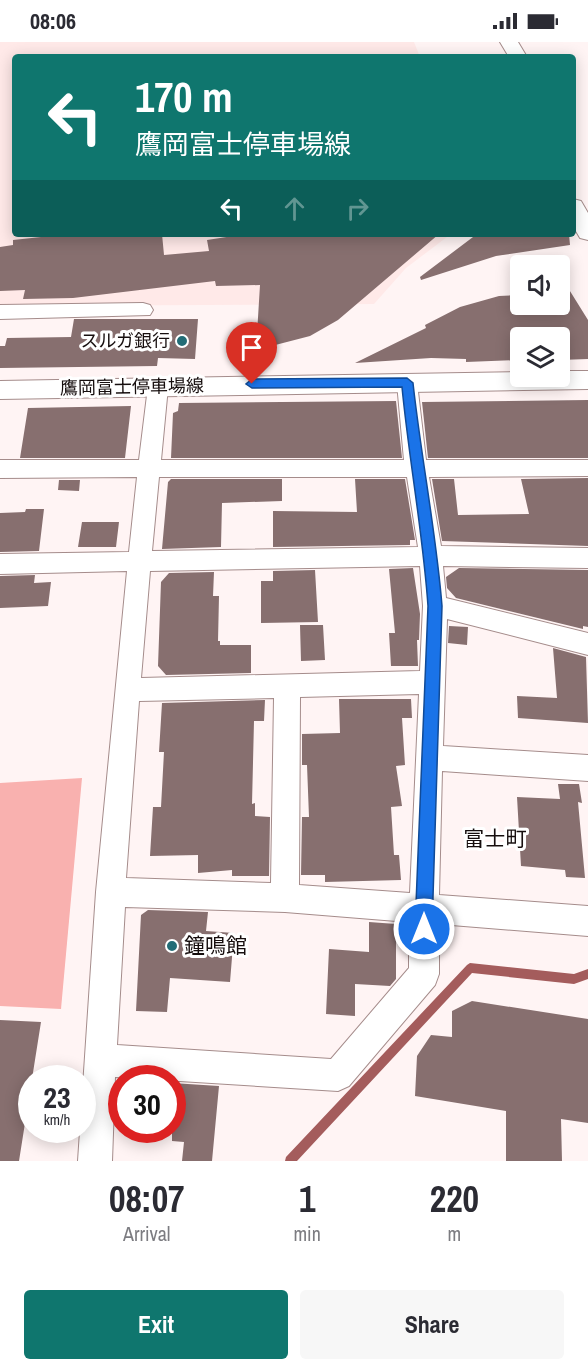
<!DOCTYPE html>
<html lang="en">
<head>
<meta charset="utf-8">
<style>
	:root { --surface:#fff; --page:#f7f7f7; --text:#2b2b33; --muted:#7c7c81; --accent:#0f766e }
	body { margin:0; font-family:"Archivo Narrow","Noto Sans JP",sans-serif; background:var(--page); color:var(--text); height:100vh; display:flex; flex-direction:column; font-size:22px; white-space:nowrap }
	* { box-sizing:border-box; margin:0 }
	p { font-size:20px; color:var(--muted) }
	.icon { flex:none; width:33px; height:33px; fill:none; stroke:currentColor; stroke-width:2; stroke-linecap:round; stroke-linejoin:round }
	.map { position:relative; height:1119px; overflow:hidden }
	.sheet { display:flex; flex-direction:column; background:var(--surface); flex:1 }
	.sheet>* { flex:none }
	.hud { position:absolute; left:12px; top:12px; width:564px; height:183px; border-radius:6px; box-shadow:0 3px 15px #0003; background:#0f766e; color:#fff; overflow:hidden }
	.controls { position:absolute; left:510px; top:213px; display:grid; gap:12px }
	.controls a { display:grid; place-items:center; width:60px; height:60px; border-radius:6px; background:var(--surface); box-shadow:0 3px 15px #0003; font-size:30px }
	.speed { position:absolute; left:18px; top:1023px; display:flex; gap:12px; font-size:30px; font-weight:700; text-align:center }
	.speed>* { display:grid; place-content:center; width:78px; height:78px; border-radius:50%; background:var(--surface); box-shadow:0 3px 15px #0003; line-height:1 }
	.speed small { font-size:15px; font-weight:400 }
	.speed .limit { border:9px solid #d22; background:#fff; color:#111 }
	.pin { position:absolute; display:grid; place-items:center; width:51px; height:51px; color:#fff; margin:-62px -26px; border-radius:50% 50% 50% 0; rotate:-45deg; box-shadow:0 0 6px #0007 }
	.pin .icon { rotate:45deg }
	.me { position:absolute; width:66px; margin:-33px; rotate:0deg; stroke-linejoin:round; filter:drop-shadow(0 0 4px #0008) }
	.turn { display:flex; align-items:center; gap:21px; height:126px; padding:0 24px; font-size:27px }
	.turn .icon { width:78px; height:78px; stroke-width:2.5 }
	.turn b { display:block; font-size:42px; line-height:51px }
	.lanes { display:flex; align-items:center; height:57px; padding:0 24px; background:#0003; justify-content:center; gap:30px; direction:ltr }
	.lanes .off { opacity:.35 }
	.eta { display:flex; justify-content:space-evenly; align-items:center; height:102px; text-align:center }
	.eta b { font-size:36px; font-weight:700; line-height:42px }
	.cta { display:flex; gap:12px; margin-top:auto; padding:12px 24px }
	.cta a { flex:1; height:69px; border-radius:6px; background:var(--accent); color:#fff; font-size:24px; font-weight:700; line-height:69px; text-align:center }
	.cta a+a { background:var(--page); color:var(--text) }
	.status { display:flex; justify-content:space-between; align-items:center; height:42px; padding:0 30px; background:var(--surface); direction:ltr }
	.status svg { height:16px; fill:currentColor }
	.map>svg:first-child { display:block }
	.built { fill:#ffe9e8 }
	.green { fill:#f9b1af }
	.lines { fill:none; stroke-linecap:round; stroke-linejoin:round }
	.stream { fill:#a45c5c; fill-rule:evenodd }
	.building { fill:#876f6f }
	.minor-casing { stroke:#a58c8b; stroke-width:2 }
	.major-casing { stroke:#a58c8b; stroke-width:2 }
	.minor { fill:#fff; fill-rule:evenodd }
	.major { fill:#fff; fill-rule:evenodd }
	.route { fill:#1a73e8; stroke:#114b97; stroke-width:1.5 }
	.poi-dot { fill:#226c76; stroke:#fff; stroke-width:2 }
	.labels { text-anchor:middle; stroke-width:6; stroke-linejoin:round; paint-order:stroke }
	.poi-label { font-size:18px; fill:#160e0e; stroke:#fff; text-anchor:end }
	.street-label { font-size:18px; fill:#160e0e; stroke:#fff }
	.quarter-label { font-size:21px; fill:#160e0e; stroke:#fff }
	.near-poi-label { font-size:21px; fill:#160e0e; stroke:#fff; text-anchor:start }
</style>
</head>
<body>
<div class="status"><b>08:06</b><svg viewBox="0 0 49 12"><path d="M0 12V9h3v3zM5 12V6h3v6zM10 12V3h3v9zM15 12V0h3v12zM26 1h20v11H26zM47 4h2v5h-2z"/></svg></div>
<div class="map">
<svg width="588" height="1119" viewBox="0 0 588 1119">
	<rect width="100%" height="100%" fill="#fff4f4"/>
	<!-- built -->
	<path class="built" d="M0 0H414L420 15H15V192H451L406 226 374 262 0 264Z"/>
	<!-- green -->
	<path class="green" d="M82 736 61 967 0 964V741Z"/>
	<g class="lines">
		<!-- stream -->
		<path class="stream" d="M470 921 574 932 588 927V937L574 942 472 931 297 1119H285L286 1115 467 923Z"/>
	</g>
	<!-- building -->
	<path class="building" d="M69 192H162L164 213 209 209 207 198 246 192H439L338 278 310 294 256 308 260 243 216 244 215 239 73 256 23 257 25 248 0 249V205L13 203V198Z
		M477 192H569L570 203 496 214 421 238 420 235Z
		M560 233 588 278V317L560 318V296H520V318L466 320V317L431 316 355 321 426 286 425 283 460 265 499 254 520 253V262H560Z
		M74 277H198L195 317 158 316 157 324 0 326V304H5L7 296 71 295Z
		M588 358V416H428L422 360Z
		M396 359 402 416H171L173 371 178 369 179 361Z
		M131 364 125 416H20L28 366Z
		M588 436V504L442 499 432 437H454L458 473 529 472 521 437Z
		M171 437H282V459L222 461 221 505 162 507 168 440Z
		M355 437H405L415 498H410V503L273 505V469L357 470Z
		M59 438H80L79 449 58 448Z
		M26 467H44L39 509 0 510V471L25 470Z
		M82 480H119L116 505H78Z
		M413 526 420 572 419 598H417L418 624H391L389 591H395L389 527Z
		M459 526 588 528V585L583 584V587L456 556 447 546 446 535Z
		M315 528 318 580 261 581V539H273V529Z
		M214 530 213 554H219L218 599H220V603H251V631L166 633 158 624 161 540 169 531Z
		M35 533 34 541 51 540 48 564 0 566V534Z
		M300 583H323L325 618 301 619Z
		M449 584 468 585 467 603 448 601Z
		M553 606 586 615 588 681 518 676 517 654 557 656Z
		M339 657H411L412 676H402L405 723 396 724 402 764 391 765 394 813H399L401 838 325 840V833H301L302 775H309L307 723H302V692L340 691Z
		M265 658 264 679H254L252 762 255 761V774L270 775 269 834H232V828L198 831V813L150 814 153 765H161L164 710H159L162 661Z
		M558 742H579L582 761 578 760 585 836 566 835 565 828 521 824 517 755 560 757Z
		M148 868 208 870 206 889 234 891 230 940 170 936 167 970 136 969 141 873Z
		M369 880 396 882V937L390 944 355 942V974L326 972 329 907 369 910Z
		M472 959 588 977V1081L561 1077 562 1119H506V1069L415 1054 417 1014 431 993 452 995V969Z
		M0 978 41 980 19 1119H0Z
		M172 1041 219 1044 212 1119H182L184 1100 172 1099Z"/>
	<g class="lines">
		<!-- minor casing -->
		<g class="minor-casing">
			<path id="minor" d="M143 261 150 263 153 268 150 273 0 277V263Z
				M407 334 414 336 417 341 426 418H588V434L429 435 441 504 588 506V526L443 524 446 556 588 591V613L447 577 443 704 588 713V739L442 729 439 853 588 864V894L439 882V932L435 943 349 1044 338 1049 115 1035 112 1119H78L96 850 127 529 0 532V512L129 510 137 435 0 436V418H139L148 345 151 340 158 338 165 340 168 345 161 418H404L397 341 400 336ZM159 435H407L418 505 152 509ZM420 524 423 564 420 629 141 636 150 529ZM419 652 410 851 299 843 300 655ZM274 656 271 841 126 836 139 659ZM125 865 285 870 409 880V926L331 1017 117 1003Z"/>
		</g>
		<!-- major casing -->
		<g class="major-casing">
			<path id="major" d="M500 0H518L527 15H509Z
				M573 157 581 159 588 171V198L580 196 573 184Z
				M560 329H588V347L0 357V339L520 330V334H560Z"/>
		</g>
		<!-- minor -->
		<use href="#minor" class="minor"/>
		<!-- major -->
		<use href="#major" class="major"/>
	</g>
	<!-- route -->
	<path class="route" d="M407 336 413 341C421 415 436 489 442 564L432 887 430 893 424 896 418 893 415 887 428 564C423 491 409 418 402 345L252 346 246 342 252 337Z"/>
	<!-- markers -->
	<g class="poi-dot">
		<circle cx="182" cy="299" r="6"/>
		<circle cx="172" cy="904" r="6"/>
	</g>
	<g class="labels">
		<!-- poi labels -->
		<g class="poi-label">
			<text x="170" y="305">スルガ銀行</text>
		</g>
		<!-- street labels -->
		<g class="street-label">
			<text transform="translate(132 345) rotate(-1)" y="6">鷹岡富士停車場線</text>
		</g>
		<!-- quarter labels -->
		<g class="quarter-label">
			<text x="495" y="804">富士町</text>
		</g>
		<!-- near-poi labels -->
		<g class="near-poi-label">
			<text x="184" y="911">鐘鳴館</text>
		</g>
	</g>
</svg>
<div class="controls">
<a><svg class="icon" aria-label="sound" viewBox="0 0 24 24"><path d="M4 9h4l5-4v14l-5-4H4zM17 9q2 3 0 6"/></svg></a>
<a><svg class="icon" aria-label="layers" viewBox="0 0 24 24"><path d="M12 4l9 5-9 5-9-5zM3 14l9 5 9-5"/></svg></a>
</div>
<div class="speed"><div>23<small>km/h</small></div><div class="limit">30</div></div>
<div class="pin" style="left:252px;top:342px;background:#d93025"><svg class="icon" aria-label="arrive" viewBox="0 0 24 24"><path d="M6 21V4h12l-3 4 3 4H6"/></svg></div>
<svg class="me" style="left:424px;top:887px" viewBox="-20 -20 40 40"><circle r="17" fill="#1a73e8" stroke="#fff" stroke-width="3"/><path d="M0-11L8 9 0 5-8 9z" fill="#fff"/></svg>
<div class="hud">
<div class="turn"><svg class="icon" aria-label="left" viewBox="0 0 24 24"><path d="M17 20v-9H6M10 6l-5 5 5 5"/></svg><div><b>170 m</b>鷹岡富士停車場線</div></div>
<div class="lanes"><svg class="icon" aria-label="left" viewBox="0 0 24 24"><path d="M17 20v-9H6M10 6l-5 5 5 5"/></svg><svg class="icon off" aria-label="ahead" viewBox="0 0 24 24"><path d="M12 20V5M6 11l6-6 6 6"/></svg><svg class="icon off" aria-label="right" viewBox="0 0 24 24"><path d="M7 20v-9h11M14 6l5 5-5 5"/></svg></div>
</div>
</div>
<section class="sheet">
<div class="eta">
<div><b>08:07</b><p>Arrival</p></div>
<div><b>1</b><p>min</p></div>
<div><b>220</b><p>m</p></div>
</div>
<div class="cta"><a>Exit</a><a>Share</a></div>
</section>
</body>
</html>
